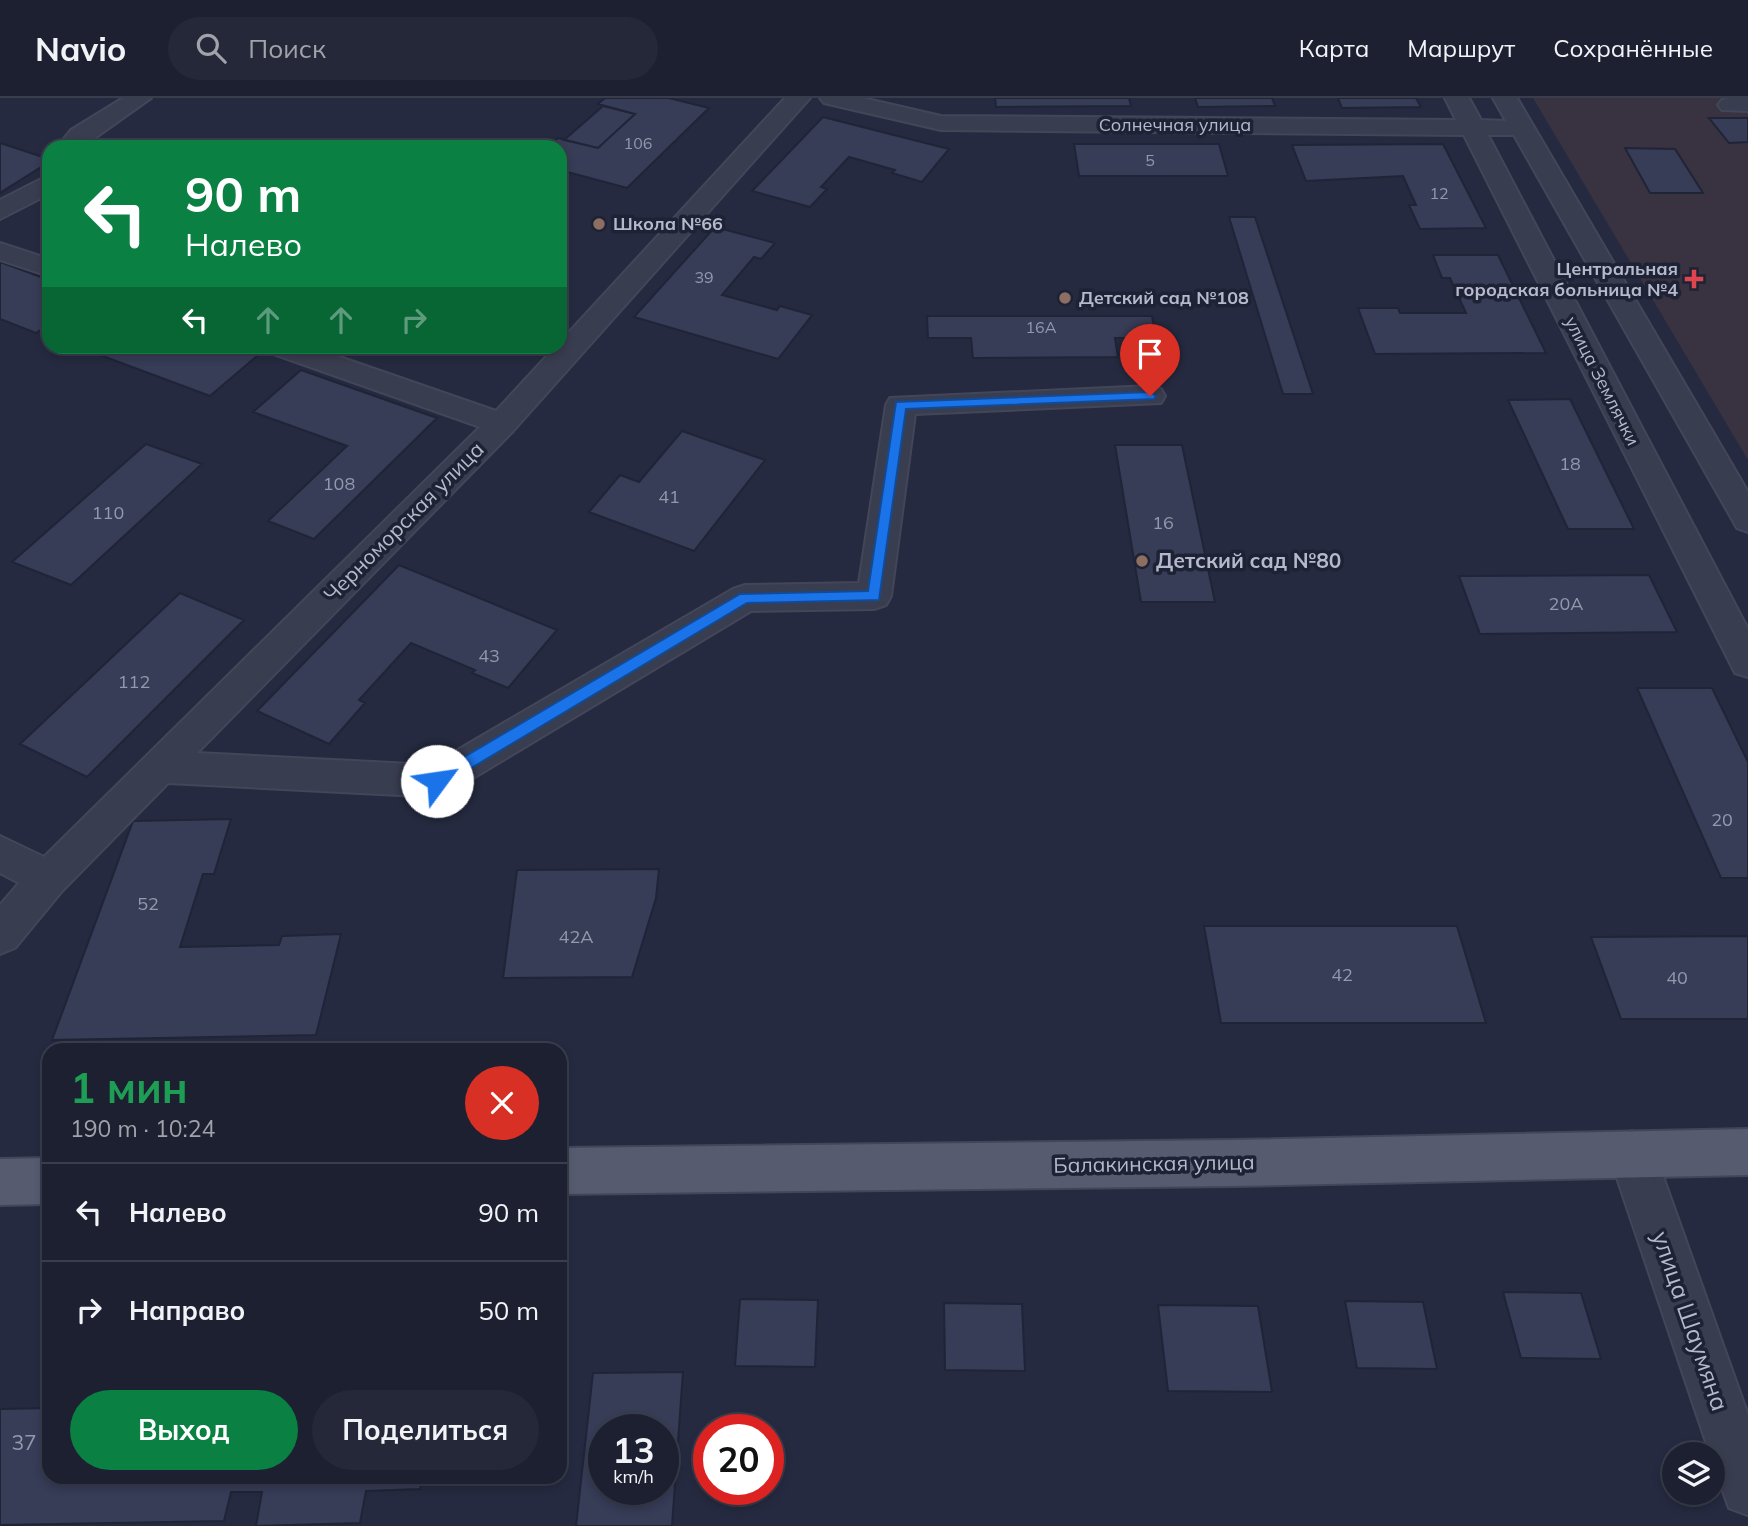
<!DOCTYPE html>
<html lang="ru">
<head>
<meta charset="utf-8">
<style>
	:root { --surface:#1c2030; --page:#252838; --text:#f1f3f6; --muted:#a0a3ab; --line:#3a3e4c; --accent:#0b8043 }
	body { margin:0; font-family:Mulish,sans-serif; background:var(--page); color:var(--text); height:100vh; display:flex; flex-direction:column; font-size:26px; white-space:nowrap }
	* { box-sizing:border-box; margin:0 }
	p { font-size:23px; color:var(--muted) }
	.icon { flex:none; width:38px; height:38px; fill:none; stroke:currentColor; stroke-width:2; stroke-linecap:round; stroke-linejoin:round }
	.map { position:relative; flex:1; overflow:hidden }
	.panel { position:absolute; left:42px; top:945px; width:525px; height:441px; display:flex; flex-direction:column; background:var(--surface); border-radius:21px; box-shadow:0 4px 10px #0003,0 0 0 2px var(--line) }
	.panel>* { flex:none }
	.banner { position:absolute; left:42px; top:42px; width:525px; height:214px; border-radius:21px; box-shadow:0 4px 10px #0003,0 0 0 2px var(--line); background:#0b8043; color:#fff; overflow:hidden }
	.controls { position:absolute; left:1662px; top:1344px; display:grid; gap:14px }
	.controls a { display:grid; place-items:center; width:63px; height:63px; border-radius:50%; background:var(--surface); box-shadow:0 4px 10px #0003,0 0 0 2px var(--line); font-size:35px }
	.speed { position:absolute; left:588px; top:1316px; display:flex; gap:14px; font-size:35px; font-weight:700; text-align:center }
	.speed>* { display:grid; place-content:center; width:91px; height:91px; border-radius:50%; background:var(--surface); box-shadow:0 4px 10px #0003,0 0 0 2px var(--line); line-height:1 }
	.speed small { font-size:18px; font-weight:400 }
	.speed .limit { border:10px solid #d22; background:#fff; color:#111 }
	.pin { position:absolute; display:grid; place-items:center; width:60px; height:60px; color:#fff; margin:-72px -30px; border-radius:50% 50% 50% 0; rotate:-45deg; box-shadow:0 0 7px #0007 }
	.pin .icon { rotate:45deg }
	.me { position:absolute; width:77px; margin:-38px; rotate:59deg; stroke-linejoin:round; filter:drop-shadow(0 0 5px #0008) }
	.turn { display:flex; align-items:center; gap:24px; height:147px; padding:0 28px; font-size:32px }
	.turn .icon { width:91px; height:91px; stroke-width:2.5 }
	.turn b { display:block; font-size:49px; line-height:60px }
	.lanes { display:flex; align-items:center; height:66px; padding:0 28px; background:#0003; justify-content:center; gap:35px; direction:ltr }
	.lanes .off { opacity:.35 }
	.round { display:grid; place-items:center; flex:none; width:74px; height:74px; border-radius:37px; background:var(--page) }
	.summary { display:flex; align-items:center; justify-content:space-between; height:119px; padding:0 28px }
	h1 { font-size:42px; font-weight:700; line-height:52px; color:#1e9e55 }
	.action { display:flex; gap:14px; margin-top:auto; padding:14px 28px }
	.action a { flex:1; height:80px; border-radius:42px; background:var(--accent); color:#fff; font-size:28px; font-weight:700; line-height:80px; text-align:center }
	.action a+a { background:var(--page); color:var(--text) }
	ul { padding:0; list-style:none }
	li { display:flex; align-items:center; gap:21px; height:98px; padding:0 28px; border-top:2px solid var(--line) }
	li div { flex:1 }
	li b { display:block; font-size:26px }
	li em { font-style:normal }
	header { display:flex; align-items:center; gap:42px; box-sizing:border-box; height:98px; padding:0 35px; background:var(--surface); border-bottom:2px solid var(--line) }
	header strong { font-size:33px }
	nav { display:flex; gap:38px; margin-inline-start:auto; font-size:24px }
	.search { width:490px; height:63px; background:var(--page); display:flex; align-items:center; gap:18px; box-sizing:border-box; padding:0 24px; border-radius:38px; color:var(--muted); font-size:26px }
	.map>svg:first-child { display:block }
	.medical { fill:#383241 }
	.building { fill:#373c57; stroke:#202437; stroke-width:2; fill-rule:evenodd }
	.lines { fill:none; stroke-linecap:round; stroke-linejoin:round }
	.minor-casing { stroke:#434659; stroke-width:4 }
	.major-casing { stroke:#434659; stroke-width:4 }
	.minor { fill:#393d50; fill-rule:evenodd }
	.major { fill:#575b70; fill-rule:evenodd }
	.route { fill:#1a73e8; stroke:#114b97; stroke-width:2 }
	.education-dot { fill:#8d6e63; stroke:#1e2235; stroke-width:2.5 }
	.health-dot { fill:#e0444e; stroke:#1e2235; stroke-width:2.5 }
	.labels { text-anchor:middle; stroke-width:7; stroke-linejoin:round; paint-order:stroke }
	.far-number-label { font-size:16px; fill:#9498ac }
	.far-street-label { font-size:18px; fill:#b6b9cb; stroke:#1e2235 }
	.far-poi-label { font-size:18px; font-weight:bold; fill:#b6b9cb; stroke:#1e2235; text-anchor:start }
	.number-label { font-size:18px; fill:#9498ac }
	.street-label { font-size:21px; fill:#b6b9cb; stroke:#1e2235 }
	.poi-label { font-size:21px; font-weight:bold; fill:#b6b9cb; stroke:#1e2235; text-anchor:start }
	.near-number-label { font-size:21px; fill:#9498ac }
	.near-street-label { font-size:24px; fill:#b6b9cb; stroke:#1e2235 }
</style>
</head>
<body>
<header>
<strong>Navio</strong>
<div class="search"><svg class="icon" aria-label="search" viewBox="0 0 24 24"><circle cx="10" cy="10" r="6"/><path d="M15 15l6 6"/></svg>Поиск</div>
<nav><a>Карта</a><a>Маршрут</a><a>Сохранённые</a></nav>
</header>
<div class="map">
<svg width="1748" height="1428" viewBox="0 0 1748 1428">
	<rect width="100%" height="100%" fill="#252a40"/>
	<!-- medical -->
	<path class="medical" d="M1533 0H1748V362Z"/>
	<!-- building -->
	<path class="building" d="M605 0H669L709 10 627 90 560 72V49H548L558 40 598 50 635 16 598 6Z
		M995 0H1129L1131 8 996 9Z
		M1195 0H1272L1275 8 1198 9Z
		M1338 0H1416L1421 9 1342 10Z
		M603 8 635 16 598 50 564 42Z
		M823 19 949 51 922 84 892 75 895 72 849 59 821 89 827 91 810 109 752 93Z
		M1709 20H1748V44L1729 45Z
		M0 45 49 61V64L0 95Z
		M1074 46H1219L1228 78H1079Z
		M1443 46 1486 130 1420 131 1409 107H1416L1403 78 1306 83 1292 47Z
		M1625 50 1675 51 1703 95H1650Z
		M1229 119H1255L1313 296H1283Z
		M715 129 775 145 761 161 754 159 722 197 777 212 780 208 812 217 778 261 634 219Z
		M1433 157H1498L1546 255 1375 256 1358 210H1398L1400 215H1466L1450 180H1442Z
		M0 164 49 182V226L36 235 0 221Z
		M927 218H1152L1156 240H1115L1118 259 973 260 971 240H928Z
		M87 248H233L258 257 210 298 84 251Z
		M301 272 437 320 314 441 268 423 347 348 253 314Z
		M1570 301 1634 431H1568L1508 302Z
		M682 333 765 362 694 453 589 414 620 377 639 384Z
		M146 346 202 366 71 487 12 464Z
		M1115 347H1182L1215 504H1141Z
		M399 467 557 532 508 590 472 575 475 572 411 545 359 602 365 605 329 646 257 613Z
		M1649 477 1677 534 1480 536 1459 478Z
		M180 495 244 522 87 679 20 646Z
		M1637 590H1712L1748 664V780H1721Z
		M231 721 214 776H203L180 849 279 847 282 838 341 836 316 937 52 942 133 723Z
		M659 771 656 800 632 879 503 880 517 772Z
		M1204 828H1457L1486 925H1221Z
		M1748 838V921H1621L1591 839Z
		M1503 1194 1581 1195 1601 1261 1521 1260Z
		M740 1201 818 1202 815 1269 735 1268Z
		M1345 1203 1423 1204 1437 1271 1357 1270Z
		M944 1205 1022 1206 1025 1273 945 1272Z
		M1158 1207 1258 1208 1272 1294 1168 1293Z
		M683 1274 672 1428H576L593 1275ZM604 1332H663V1391H604Z
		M49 1310V1379H422L420 1391 366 1393 360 1425 256 1428 262 1394H231L224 1423 0 1427V1311Z"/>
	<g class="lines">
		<!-- minor casing -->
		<g class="minor-casing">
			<path id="minor" d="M123 0H151L82 49H57L71 32Z
				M785 0H810L513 333 197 655 432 667 733 491 745 487 859 485 886 307 890 300 1150 288 1161 291 1165 298 1161 305 915 316 891 498 886 507 874 511 751 513 450 694 437 699 168 685 62 793 15 850 0 856V807L19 785 0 775V738L44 759 480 329 268 254 264 248H308L496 313 556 248H560V244Z
				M820 0H863L941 18 1456 22 1445 0H1469L1481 22 1506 23 1493 0H1517L1748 394V434L1737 430 1514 37H1488L1748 531V579L1735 575 1730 565 1464 37 941 32 824 5Z
				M1729 0H1748V13L1722 12 1718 7 1722 2Z
				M49 77V96L0 121V102Z
				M0 145 49 161V178L0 162Z
				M1632 1033 1648 1040 1655 1056 1748 1317V1417L1729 1410 1713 1366V1356H1710L1609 1056 1616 1040Z"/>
		</g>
		<!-- major casing -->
		<g class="major-casing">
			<path id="major" d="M1748 1031V1077L1234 1088 560 1096V1050L1234 1042Z
				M49 1060V1106L0 1107V1061Z"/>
		</g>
		<!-- minor -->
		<use href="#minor" class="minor"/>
		<!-- major -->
		<use href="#major" class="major"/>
	</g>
	<!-- route -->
	<path class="route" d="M1150 294 1156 298 1154 301 906 311 879 502 747 505 443 687H432V678L740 496 868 493 896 304Z"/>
	<!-- markers -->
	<g class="education-dot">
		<circle cx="599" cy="126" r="7"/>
		<circle cx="1065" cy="200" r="7"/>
		<circle cx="1142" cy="463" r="7"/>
	</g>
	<path class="health-dot" d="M1690.5 170.5h7v7h7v7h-7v7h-7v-7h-7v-7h7z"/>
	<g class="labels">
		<!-- far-number labels -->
		<g class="far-number-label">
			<text x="638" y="51">106</text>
			<text x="1150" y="68">5</text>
			<text x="1439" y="101">12</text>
			<text x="704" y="185">39</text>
			<text x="1041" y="235">16А</text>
		</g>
		<!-- far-street labels -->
		<g class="far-street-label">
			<text x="1175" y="33">Солнечная улица</text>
			<text transform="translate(1602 283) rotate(63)" y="6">улица Землячки</text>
		</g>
		<!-- far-poi labels -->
		<g class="far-poi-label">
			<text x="613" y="132">Школа №66</text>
			<text x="1678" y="177" text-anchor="end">Центральная<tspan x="1678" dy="21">городская больница №4</tspan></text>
			<text x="1079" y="206">Детский сад №108</text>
		</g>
		<!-- number labels -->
		<g class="number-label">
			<text x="1570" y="372">18</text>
			<text x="339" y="392">108</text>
			<text x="669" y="405">41</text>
			<text x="108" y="421">110</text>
			<text x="1163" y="431">16</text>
			<text x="1566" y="512">20А</text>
			<text x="489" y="564">43</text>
			<text x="134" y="590">112</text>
			<text x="1722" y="728">20</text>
			<text x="148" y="812">52</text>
			<text x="576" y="845">42А</text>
			<text x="1342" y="883">42</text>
			<text x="1677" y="886">40</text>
		</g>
		<!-- street labels -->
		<g class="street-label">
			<text transform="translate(404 424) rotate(-45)" y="7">Черноморская улица</text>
			<text transform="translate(1154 1066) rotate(-1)" y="7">Балакинская улица</text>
		</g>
		<!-- poi labels -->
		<g class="poi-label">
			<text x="1156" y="470">Детский сад №80</text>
		</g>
		<!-- near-number labels -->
		<g class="near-number-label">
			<text x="24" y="1352">37</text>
		</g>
		<!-- near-street labels -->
		<g class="near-street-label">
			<text transform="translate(1690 1223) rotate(71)" y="8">улица Шаумяна</text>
		</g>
	</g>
</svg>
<div class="controls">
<a><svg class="icon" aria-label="layers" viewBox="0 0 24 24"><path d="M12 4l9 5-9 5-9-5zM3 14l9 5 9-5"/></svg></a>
</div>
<div class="speed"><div>13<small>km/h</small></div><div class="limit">20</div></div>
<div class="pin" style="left:1150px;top:298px;background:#d93025"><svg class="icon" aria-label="arrive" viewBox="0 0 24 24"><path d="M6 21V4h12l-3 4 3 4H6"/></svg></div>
<svg class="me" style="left:437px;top:683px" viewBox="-20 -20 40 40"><circle r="19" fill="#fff"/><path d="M0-13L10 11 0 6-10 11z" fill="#1a73e8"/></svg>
<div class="banner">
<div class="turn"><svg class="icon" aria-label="left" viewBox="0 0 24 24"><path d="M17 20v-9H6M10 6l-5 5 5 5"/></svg><div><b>90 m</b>Налево</div></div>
<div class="lanes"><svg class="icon" aria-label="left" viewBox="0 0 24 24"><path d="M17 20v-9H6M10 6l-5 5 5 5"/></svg><svg class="icon off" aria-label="ahead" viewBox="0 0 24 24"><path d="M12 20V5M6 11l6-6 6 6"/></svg><svg class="icon off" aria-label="ahead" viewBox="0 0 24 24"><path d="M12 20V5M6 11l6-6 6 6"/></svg><svg class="icon off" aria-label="right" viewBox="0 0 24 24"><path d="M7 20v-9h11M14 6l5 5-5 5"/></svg></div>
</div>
<section class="panel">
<div class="summary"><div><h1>1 мин</h1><p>190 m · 10:24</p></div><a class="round" style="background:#d93025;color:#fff"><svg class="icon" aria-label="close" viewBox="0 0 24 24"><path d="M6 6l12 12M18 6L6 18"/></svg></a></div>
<ul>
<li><svg class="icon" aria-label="left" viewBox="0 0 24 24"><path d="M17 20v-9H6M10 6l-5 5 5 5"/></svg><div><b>Налево</b></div><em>90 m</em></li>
<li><svg class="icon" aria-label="right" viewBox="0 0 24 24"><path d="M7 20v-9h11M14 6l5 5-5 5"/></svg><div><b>Направо</b></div><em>50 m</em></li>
</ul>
<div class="action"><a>Выход</a><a>Поделиться</a></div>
</section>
</div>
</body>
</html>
